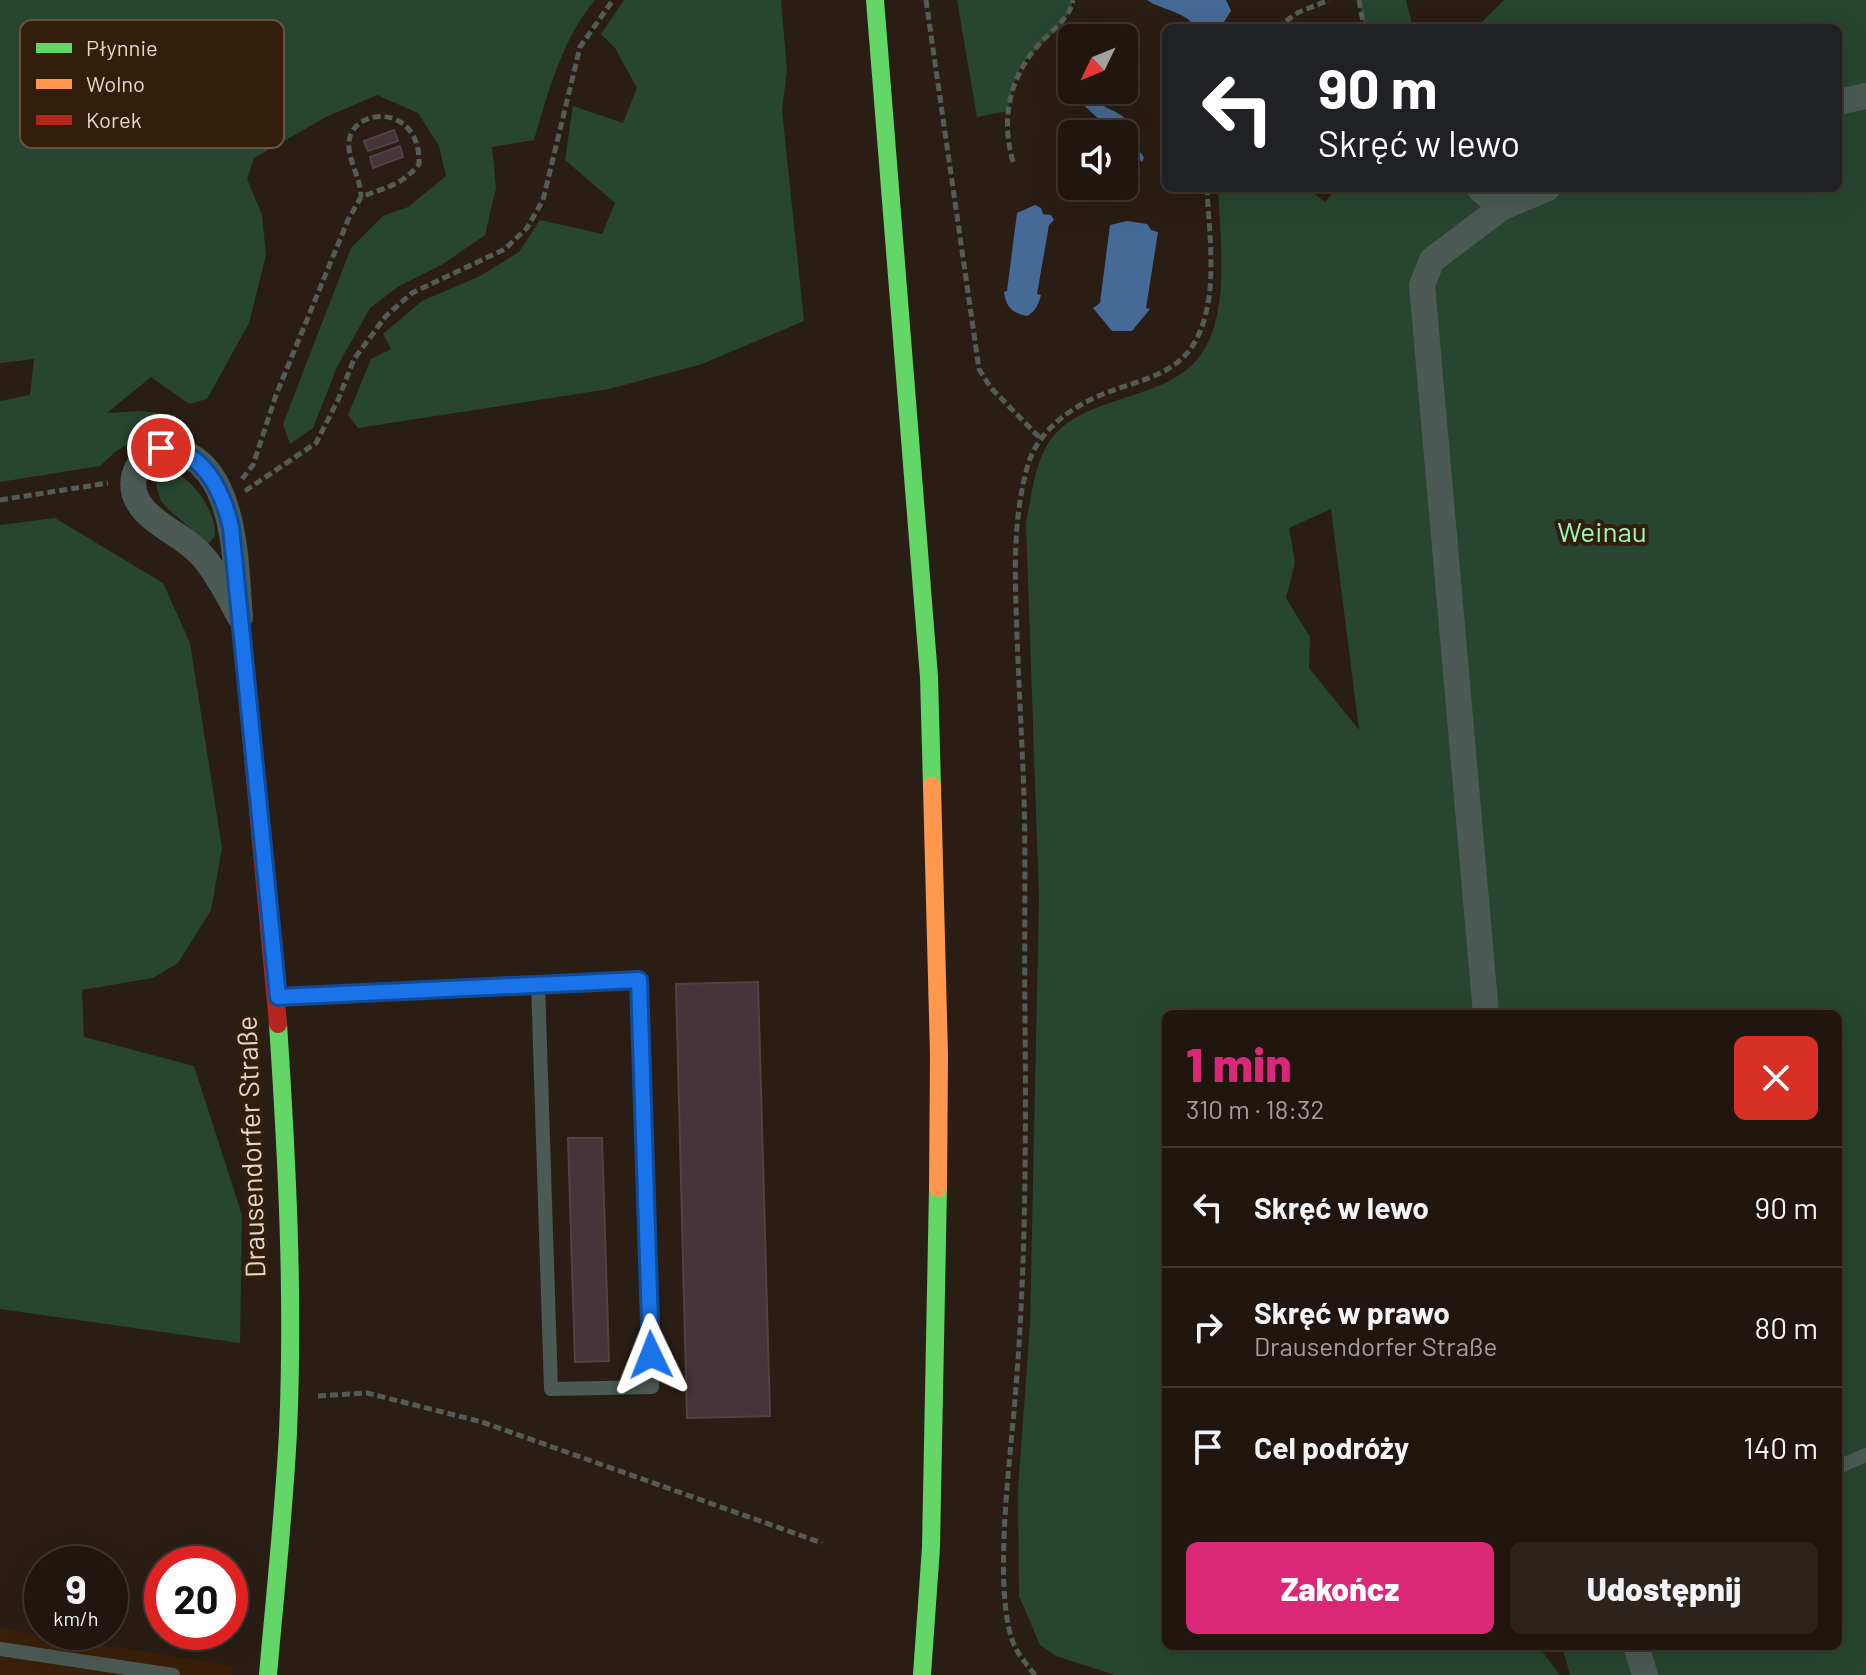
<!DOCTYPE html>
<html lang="pl">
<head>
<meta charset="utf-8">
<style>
	:root { --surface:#20160f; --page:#2d231d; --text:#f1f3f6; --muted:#a29f9e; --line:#3d352f; --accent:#db2777 }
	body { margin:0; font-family:Barlow,sans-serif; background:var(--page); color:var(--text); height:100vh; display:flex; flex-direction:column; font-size:30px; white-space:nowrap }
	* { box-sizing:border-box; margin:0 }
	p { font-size:26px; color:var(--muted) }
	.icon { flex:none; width:44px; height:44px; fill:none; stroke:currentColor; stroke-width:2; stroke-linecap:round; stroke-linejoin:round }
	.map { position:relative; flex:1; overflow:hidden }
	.side { position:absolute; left:1162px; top:1010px; width:680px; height:640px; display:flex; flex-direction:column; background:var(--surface); border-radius:12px; box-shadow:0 8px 32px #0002,0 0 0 2px var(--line) }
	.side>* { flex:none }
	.banner { position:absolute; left:1162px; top:24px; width:680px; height:168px; border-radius:12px; box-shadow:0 8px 32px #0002,0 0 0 2px var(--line); background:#202124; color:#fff; overflow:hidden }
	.needle { width:52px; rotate:227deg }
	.tools { position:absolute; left:1058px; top:24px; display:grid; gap:16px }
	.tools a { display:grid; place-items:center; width:80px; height:80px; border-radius:12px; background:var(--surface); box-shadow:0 8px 32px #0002,0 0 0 2px var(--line); font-size:40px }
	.speed { position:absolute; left:24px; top:1546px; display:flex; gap:16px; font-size:40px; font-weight:700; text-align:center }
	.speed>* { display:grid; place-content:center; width:104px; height:104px; border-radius:50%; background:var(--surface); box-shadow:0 8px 32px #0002,0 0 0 2px var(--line); line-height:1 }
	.speed small { font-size:20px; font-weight:400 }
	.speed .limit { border:12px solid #d22; background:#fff; color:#111 }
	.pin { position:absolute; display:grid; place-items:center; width:68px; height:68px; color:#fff; margin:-34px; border:4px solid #fff; border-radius:50%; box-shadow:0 2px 8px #0007 }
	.me { position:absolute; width:88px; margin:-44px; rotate:358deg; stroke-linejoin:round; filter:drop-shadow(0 0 6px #0008) }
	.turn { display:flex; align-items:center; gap:28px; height:168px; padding:0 24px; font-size:36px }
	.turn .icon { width:104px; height:104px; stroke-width:2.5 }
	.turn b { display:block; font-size:56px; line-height:68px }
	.round { display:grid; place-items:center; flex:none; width:84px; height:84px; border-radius:12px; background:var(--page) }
	.summary { display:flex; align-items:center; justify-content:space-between; height:136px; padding:0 24px }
	h1 { font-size:48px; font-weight:800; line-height:60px; color:var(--accent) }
	.button { display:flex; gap:16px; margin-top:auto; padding:16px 24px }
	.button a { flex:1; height:92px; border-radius:12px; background:var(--accent); color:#fff; font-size:32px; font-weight:800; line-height:92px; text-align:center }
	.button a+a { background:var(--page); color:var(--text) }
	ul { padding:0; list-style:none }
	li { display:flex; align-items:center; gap:24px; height:120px; padding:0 24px; border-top:2px solid var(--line) }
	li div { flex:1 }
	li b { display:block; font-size:30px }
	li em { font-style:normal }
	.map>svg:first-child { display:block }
	.built { fill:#3a200a }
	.green { fill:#274531; fill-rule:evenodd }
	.water { fill:#466a96 }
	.building { fill:#433539; stroke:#4e4444; stroke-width:2 }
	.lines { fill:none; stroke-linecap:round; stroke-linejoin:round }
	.path { stroke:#545c57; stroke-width:5; stroke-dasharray:8 4; stroke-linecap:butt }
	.lane { stroke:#4b5a54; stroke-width:14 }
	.street { stroke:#4b5a54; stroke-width:26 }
	.fast { stroke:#63d668; stroke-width:18 }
	.slow { stroke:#ff974d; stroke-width:18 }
	.jam { stroke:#b3261e; stroke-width:18 }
	.route-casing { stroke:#114b97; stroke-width:20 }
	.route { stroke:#1a73e8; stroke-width:14 }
	.labels { text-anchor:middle; stroke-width:8; stroke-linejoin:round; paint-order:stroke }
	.park-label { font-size:28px; fill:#98f7bd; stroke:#331d0b }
	.street-label { font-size:28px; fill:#e5d5ca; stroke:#331d0b }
	.key { fill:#331d0b; stroke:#685444; stroke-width:2 }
	.key-label { font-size:22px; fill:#e5d5ca }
</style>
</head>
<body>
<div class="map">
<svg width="1866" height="1675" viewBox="0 0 1866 1675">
	<rect width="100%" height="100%" fill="#2a1e14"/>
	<!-- built -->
	<path class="built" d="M0 1628 233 1666 232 1675H0Z"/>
	<!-- green -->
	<path class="green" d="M0 0H595C562 39 548 93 534 140L492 147 496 188 485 235 443 264 399 286 370 308 337 367 313 428 290 444 283 424 351 248 383 216 408 207 446 176 439 146 418 113 377 95 326 117 254 158 247 179 262 215 266 255 249 323 207 399 189 404 151 377 107 413 140 411 175 415 178 422 153 429 115 452 100 466 0 482V401L30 395 34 359 0 363Z
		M624 0H781L787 71 782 110 804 321 702 364 609 389 358 428 348 415 371 359 391 349 383 334 422 301 480 276 519 252 540 220 602 234 615 203 565 160 573 106 623 123 637 88 615 48 601 34Z
		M957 0H1073C1069 25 1038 44 1023 64 1013 78 1011 95 1008 111L977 117Z
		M1359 0H1406L1413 28H1364Z
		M1504 0H1866V1675H1570L1562 1646H1838V1014H1166V1646H1538L1560 1675H1115L1056 1656 1040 1645 1019 1596 1018 1489 1030 1325 1039 898 1026 523C1031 499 1034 469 1046 447 1078 390 1170 406 1204 350 1230 307 1220 236 1218 188H1307L1325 202 1337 188H1838V28H1476ZM1331 509 1359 730 1309 668 1310 637 1286 598 1295 562 1289 528Z
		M175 472C196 483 216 512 215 536L208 544 168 509 161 501 156 485C161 475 165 473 175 472Z
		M55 518 163 583 190 643 222 848 211 910 178 963 153 978 82 990 84 1037 194 1066 242 1215 240 1343 0 1309V525Z"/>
	<!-- water -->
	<path class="water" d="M1147 0H1226L1231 11 1220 28H1195C1188 12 1161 10 1147 0Z
		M1072 72V90H1089C1096 110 1118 107 1129 123 1132 128 1131 135 1134 142 1136 148 1141 152 1144 158L1142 162 1124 146V134H1099L1104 128 1102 122 1066 89 1064 80Z
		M1035 205 1041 208 1043 214 1051 215 1054 220 1049 225 1037 294 1041 295C1038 305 1036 311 1027 316 1012 313 1006 307 1004 292L1007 291 1017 213Z
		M1127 221 1147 224 1151 230 1158 232 1146 308 1150 309 1132 331H1112L1093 308 1100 303 1110 225Z"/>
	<!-- building -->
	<path class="building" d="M394 130 398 141 368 151 364 141Z
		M400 146 403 157 373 168 370 157Z
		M758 982 770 1416 687 1418 676 984Z
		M568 1138H602L609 1361 575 1362Z"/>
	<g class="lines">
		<!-- path -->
		<path class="path" d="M926 0 979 369 991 388 1040 438
			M1359 0 1364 28
			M1276 28 1299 12 1329 0
			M1013 162C1000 117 1010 74 1043 40 1055 28 1070 17 1073 0
			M242 479 253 465 276 395 348 220 361 197C384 188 403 185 419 164 421 104 354 106 349 141 347 159 361 178 361 197
			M245 491 316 443 338 400 354 359 386 316 412 293 505 249 527 228 543 200 580 47 613 0
			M0 500 108 483
			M318 1396 367 1393 482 1422 822 1543
			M1035 1675C1029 1667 1021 1658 1016 1649 990 1599 1012 1447 1016 1387 1026 1262 1026 1136 1025 1011 1024 939 1026 867 1024 795 1022 742 1019 689 1017 635 1015 578 1012 524 1027 468 1037 429 1075 404 1111 391 1144 379 1180 373 1197 338 1219 294 1209 236 1207 188"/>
		<!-- lane -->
		<path class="lane" d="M639 980 652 1387 551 1389 538 983Z
			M278 997 538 983
			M1838 1467 1866 1455
			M0 1649 173 1675"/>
		<!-- street -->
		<path class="street" d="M1838 102 1866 96
			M1479 188 1501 208
			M161 448C238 452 235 562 240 617 229 597 219 576 204 558 188 538 163 530 146 512 123 489 133 459 161 448Z
			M1486 1014 1422 285 1432 260 1501 208 1548 188
			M1636 1646 1645 1675"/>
		<!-- fast -->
		<path class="fast" d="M875 0 929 677 932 786
			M268 1675C275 1594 284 1513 288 1432 294 1296 287 1160 278 1024
			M922 1675 931 1547 938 1188"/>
		<!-- slow -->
		<path class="slow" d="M932 786 939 1055 938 1188"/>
		<!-- jam -->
		<path class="jam" d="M240 617 278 1024"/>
	</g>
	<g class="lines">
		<!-- route casing -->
		<g class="route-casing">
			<path id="route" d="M161 448C204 450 222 490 231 527L278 997 639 980 651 1355"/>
		</g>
		<!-- route -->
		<use href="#route" class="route"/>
	</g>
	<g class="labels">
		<!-- park labels -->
		<g class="park-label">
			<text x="1602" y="542">Weinau</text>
		</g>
		<!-- street labels -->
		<g class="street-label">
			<text transform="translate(251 1147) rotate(-92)" y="10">Drausendorfer Straße</text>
		</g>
	</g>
	<!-- legend -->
	<rect x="20" y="20" width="264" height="128" rx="12" class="key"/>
	<rect x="36" y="43" width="36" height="10" fill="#63d668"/>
	<rect x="36" y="79" width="36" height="10" fill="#ff974d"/>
	<rect x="36" y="115" width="36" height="10" fill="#b3261e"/>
	<g class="key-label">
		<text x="86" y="56">Płynnie</text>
		<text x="86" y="92">Wolno</text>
		<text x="86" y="128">Korek</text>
	</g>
</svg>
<div class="tools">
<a><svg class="needle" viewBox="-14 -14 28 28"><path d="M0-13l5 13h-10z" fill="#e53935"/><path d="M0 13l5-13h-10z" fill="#a29f9e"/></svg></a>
<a><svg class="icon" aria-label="sound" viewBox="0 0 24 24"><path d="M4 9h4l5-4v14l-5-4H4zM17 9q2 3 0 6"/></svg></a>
</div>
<div class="speed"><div>9<small>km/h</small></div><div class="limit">20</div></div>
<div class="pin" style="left:161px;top:448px;background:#d93025"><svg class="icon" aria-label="arrive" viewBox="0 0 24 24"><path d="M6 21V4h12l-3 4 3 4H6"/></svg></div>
<svg class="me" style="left:651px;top:1355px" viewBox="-20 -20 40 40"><path d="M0-17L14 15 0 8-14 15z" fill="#1a73e8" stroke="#fff" stroke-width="4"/></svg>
<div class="banner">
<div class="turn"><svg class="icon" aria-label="left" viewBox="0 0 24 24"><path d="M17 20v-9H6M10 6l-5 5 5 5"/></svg><div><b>90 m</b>Skręć w lewo</div></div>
</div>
<section class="side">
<div class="summary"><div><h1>1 min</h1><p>310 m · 18:32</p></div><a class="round" style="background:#d93025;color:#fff"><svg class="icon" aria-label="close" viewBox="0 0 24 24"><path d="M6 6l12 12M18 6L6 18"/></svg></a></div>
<ul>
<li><svg class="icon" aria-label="left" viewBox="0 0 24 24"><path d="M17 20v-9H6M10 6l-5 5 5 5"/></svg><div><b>Skręć w lewo</b></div><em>90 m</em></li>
<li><svg class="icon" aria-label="right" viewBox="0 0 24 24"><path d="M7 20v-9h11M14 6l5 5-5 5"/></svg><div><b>Skręć w prawo</b><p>Drausendorfer Straße</p></div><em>80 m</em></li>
<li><svg class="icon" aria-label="arrive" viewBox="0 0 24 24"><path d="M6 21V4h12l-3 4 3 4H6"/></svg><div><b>Cel podróży</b></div><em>140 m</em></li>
</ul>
<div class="button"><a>Zakończ</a><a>Udostępnij</a></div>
</section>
</div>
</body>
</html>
